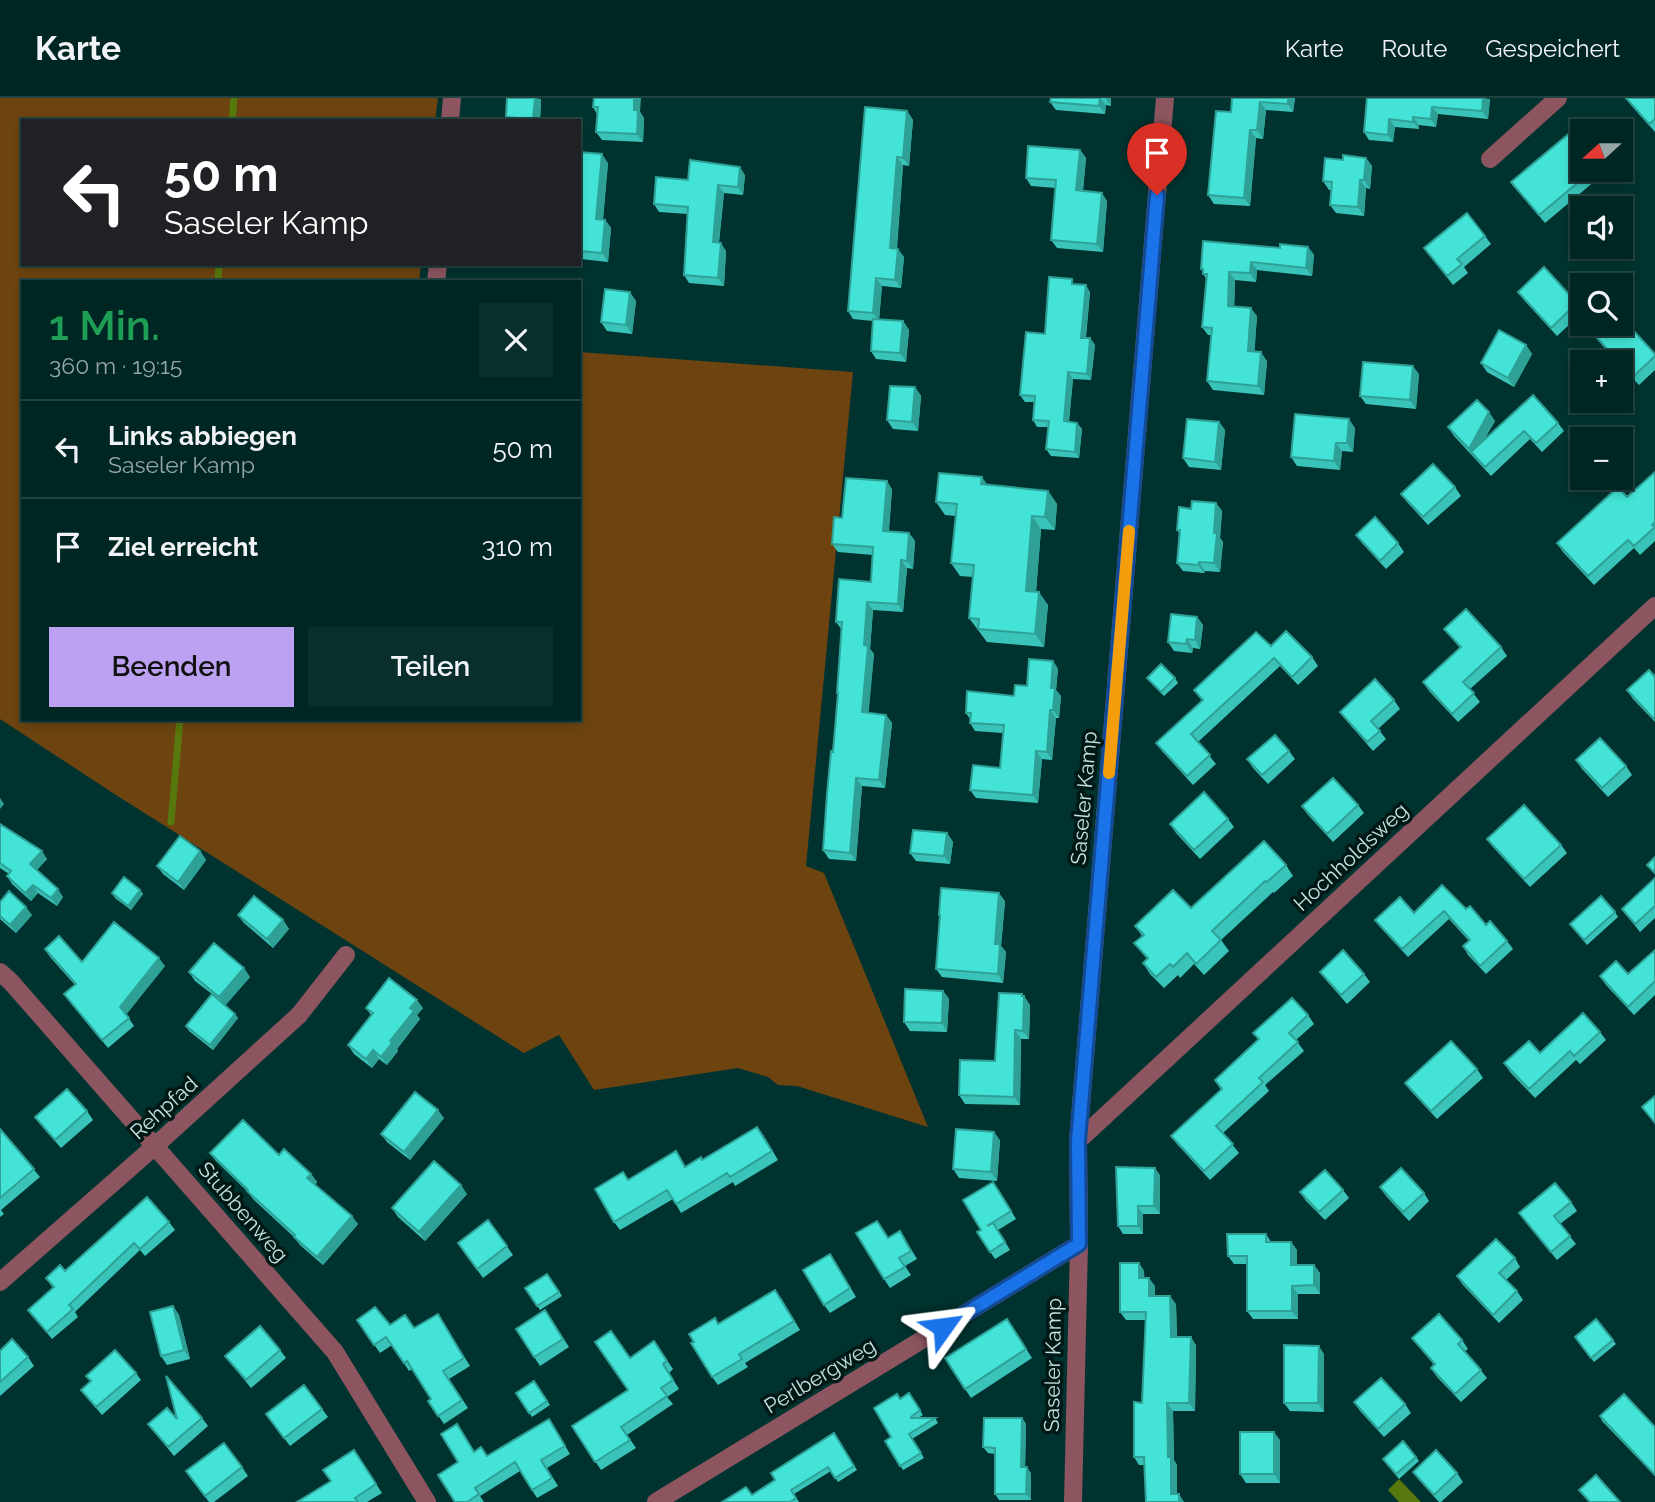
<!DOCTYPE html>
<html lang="de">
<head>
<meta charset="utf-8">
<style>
	:root { --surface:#002623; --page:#0a2e2b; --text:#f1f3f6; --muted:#95a5a6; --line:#224341; --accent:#bca0f2 }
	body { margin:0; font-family:Raleway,sans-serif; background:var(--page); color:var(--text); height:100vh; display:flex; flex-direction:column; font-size:26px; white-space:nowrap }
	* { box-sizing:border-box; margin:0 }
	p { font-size:23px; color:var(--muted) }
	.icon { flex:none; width:38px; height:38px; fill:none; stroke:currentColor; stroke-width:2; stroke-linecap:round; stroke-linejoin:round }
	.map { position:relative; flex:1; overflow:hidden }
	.drawer { position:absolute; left:21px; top:182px; width:560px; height:441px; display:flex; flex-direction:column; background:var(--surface); border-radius:0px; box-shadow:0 4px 10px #0003,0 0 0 2px var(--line) }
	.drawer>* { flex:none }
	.banner { position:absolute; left:21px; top:21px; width:560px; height:147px; border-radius:0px; box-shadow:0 4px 10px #0003,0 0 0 2px var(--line); background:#202124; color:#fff; overflow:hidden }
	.needle { width:46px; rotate:249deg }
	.tools { position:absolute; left:1570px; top:21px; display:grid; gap:14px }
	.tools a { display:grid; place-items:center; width:63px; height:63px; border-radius:0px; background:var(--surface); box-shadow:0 4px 10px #0003,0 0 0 2px var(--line); font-size:35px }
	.pin { position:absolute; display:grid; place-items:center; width:60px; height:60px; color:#fff; margin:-72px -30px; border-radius:50% 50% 50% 0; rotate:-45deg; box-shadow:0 0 7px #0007 }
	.pin .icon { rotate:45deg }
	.me { position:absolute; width:77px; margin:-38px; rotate:59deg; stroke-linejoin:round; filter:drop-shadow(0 0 5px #0008) }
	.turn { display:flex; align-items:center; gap:24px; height:147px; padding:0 28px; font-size:32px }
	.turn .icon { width:91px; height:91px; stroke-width:2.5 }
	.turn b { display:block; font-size:49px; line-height:60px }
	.round { display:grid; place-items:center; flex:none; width:74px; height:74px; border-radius:0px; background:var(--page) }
	.overview { display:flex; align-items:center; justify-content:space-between; height:119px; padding:0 28px }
	h1 { font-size:42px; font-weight:600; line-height:52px; color:#1e9e55 }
	.action { display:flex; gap:14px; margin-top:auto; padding:14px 28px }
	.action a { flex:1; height:80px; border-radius:0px; background:var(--accent); color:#111; font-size:28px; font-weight:600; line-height:80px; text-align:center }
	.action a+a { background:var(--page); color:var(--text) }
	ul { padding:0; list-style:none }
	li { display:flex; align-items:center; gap:21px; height:98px; padding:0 28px; border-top:2px solid var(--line) }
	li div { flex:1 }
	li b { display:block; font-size:26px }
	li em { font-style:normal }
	header { display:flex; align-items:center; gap:42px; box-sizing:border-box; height:98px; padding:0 35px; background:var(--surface); border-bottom:2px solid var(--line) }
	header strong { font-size:33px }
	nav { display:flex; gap:38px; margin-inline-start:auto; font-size:24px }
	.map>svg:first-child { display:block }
	.green { fill:#6d4410 }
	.water { fill:#57780c }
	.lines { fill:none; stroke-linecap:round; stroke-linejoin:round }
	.stream { stroke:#57780c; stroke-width:7 }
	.street { stroke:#8c5560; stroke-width:18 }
	.wall { fill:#3ac4b9 }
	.shaded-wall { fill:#2fa096 }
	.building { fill:#43e4d7; stroke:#2fa096; stroke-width:2 }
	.route-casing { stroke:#114b97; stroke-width:18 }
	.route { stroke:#1a73e8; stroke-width:12 }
	.slow { stroke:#f59e0b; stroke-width:12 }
	.labels { text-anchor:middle; stroke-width:7; stroke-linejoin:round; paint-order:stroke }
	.street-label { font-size:21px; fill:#c4e3df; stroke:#001816 }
</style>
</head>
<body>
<header>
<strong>Karte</strong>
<nav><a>Karte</a><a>Route</a><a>Gespeichert</a></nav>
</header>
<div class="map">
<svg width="1655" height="1404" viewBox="0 0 1655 1404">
	<rect width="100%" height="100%" fill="#00332f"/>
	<!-- green -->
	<path class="green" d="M0 0H438L435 23H23V166H421L419 184H23V621H579V254L853 274 806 768 824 775 928 1029 797 988 778 987 768 979 738 970 594 992 559 937 524 955 116 697 0 621Z"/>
	<!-- water -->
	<path class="water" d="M1399 1381 1421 1404H1399L1388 1392Z"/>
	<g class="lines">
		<!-- stream -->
		<path class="stream" d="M232 23 234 0
			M218 184 219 166
			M171 724 180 621"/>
		<!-- street -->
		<path class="street" d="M450 23 452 0
			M1490 61 1558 0
			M436 184 438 166
			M0 874 11 884 335 1254 427 1404
			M1078 1043 1655 508
			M0 1184 155 1048 299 917 346 857
			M656 1404 1079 1146
			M1073 1404 1079 1146 1078 1043 1165 0"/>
	</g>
	<!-- wall -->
	<path class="wall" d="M1051 0H1111V8L1106 7 1105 16 1056 12 1050 4Z
		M1232 0H1295L1293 14 1266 12 1263 41 1256 40 1250 108 1214 106 1208 97 1231 14Z
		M1367 0 1490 1 1488 21 1438 16 1436 29 1419 27V31L1395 29 1393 44 1369 42 1364 34Z
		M1626 0H1655V34L1632 8Z
		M541 1 540 23H508L506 19Z
		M593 9 640 14 644 20 643 44 602 42 596 34 597 16Z
		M907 13 913 22 909 68 903 67 897 151 904 159 901 190 882 188 879 221 903 223 909 232 906 264 876 261 871 253 873 223 853 221 848 213Z
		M1080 52 1086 60 1083 93 1107 103 1103 154 1057 150 1051 142 1056 90 1031 88 1026 80Z
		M579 54 608 65 603 122H605L611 130 608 164 581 161 579 159Z
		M1366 60 1372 68 1370 91 1366 90 1364 118 1336 115 1330 107 1331 92H1329L1323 83 1343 62Z
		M1582 72H1608L1545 125 1511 84Z
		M745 77 743 97 724 95 719 145 726 153 724 188 689 185 684 177 688 116 659 114 654 106 688 82Z
		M1485 138 1491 146 1464 169 1468 175 1453 187 1424 150Z
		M1308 149 1314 157 1312 178 1257 172 1256 184 1235 182 1234 209 1257 218 1254 254 1267 263 1264 297 1213 292 1207 283 1211 237H1208L1202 229 1206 181 1201 171 1280 150Z
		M1077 187 1090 194 1086 240H1090L1095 247 1091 282 1073 281 1069 324 1077 325 1082 331 1079 360 1051 358 1046 351 1048 329H1037L1033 322 1034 304H1025L1020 297 1045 236Z
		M1518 194 1577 205 1582 212V215L1557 238 1524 202Z
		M636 203 632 236 607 233 601 224Z
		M1597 240 1655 256V272L1639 287 1620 267V264H1618L1603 248Z
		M1526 247 1532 256 1514 289 1487 274 1481 265Z
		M1419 276 1416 311 1366 306 1360 298Z
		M915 289 921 298 918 333 893 331 887 322Z
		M1495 323 1484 342 1558 325 1564 333 1542 354 1530 341 1491 378 1454 338 1448 329Z
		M1219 324 1225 332 1221 372 1189 369 1183 360Z
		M1355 330 1353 354 1342 353 1340 372 1297 368 1291 359Z
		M1655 374V443L1640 457 1634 450 1594 487 1563 454 1557 445 1627 399Z
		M987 387 1048 393 1057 406 1055 432 1041 431 1036 494 1048 507 1044 549 987 544 969 520 973 479 960 478 951 465 956 418 945 417 936 404Z
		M1455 389 1461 398 1428 427 1407 404 1401 396Z
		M892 391 889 433 909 435 915 443 913 471 907 470 903 514 873 512 870 551 874 556 868 615 886 617 892 625 885 690 862 688 856 763 829 761 823 752 838 596 837 595 842 532 836 524 871 484 873 457 838 454 832 446 842 420Z
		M1216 405 1222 413 1220 440 1223 444 1220 474 1205 473 1204 475 1183 473 1177 465 1179 435 1177 432 1191 411Z
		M1356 437 1398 445 1404 454 1386 471 1362 445Z
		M1197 519 1203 527 1200 551 1193 550 1192 555 1174 553 1168 544Z
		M1444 531 1501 549 1507 558 1470 591 1480 604 1458 624 1429 593 1423 584 1460 550Z
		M1271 548 1312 559 1318 568 1298 587 1280 568 1198 644 1216 666 1193 687 1162 653 1156 645 1202 603 1194 592Z
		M1053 563 1058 571 1056 592 1061 598 1059 620H1056L1052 662 1042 661 1038 705 976 700 970 692 1000 670 1003 635 975 633 970 625V621L966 615 1014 598Z
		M1655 577V624L1633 601 1627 592Z
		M1147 580H1175L1178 585 1164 598Z
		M1394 602 1400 611 1378 631 1386 641 1373 653 1346 622 1340 614Z
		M1289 653 1295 661 1268 686 1253 670 1247 661Z
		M1576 662 1626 668 1632 677 1608 699 1582 671Z
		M1358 707 1364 715 1333 744 1308 717 1302 708Z
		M1228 721 1234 729 1200 761 1176 735 1170 726Z
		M0 726 47 761 37 772 63 799 57 808 38 795 31 803 12 786 7 778 9 776 0 770Z
		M947 735 953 744 950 766 916 763 910 755Z
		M1487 741 1561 747 1567 755 1530 789 1493 749Z
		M200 753 206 762 184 792 163 776 157 768Z
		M1286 767 1293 778 1274 795 1273 794 1221 842 1229 853 1204 877 1194 866 1180 880 1178 877 1164 890 1150 876 1143 865 1147 861 1134 845 1142 838 1135 828 1191 810Z
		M1655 780V820L1640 834 1622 811Z
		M140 792 143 796 131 812 115 800 112 795Z
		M1005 803 1001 848 1006 854 1003 885 942 879 936 871 940 819 939 817Z
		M0 804 32 817 16 835 0 821Z
		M1466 811 1507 843 1513 851 1486 876 1468 857 1463 848 1469 843 1449 821 1408 859 1381 830 1375 822 1414 815Z
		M1615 814 1618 819 1587 847 1570 826Z
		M238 817 283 822 289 831 273 850 244 825Z
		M45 851 82 864 165 868 126 916 134 928 108 950 64 896 75 887 50 859Z
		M1655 852V897L1634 917 1606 887 1600 878 1628 876Z
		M189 874 250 879 225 907 238 920 213 952 189 933 186 928 212 896 195 883Z
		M1320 874 1364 876 1370 884 1347 906 1326 882Z
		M943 893 949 901 947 934 910 933 904 924Z
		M1024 898 1030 907 1029 941H1021L1020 1007 965 1006 959 997 995 963Z
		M366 910H423L417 917 420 921 397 951 398 953 387 967 379 961 372 970 354 956 348 947 371 917Z
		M1308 917 1314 926 1296 942 1304 953 1265 987 1269 993 1223 1035 1239 1055 1210 1082 1177 1046 1171 1038 1221 992 1215 982 1258 942 1253 935Z
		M1600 934 1606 942 1580 966 1576 962 1535 1000 1510 974 1504 965 1540 955Z
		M1477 971 1483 980 1437 1021 1411 993 1405 985Z
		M87 1013 93 1022 61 1050 41 1027 35 1019Z
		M444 1020 410 1062 387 1044 381 1036Z
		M0 1031 40 1079 1 1112 4 1116 0 1119Z
		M763 1037 778 1062 735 1088 733 1084 681 1115 673 1101 620 1132 614 1124 629 1082 686 1068Z
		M1000 1042 997 1083 959 1080 953 1071Z
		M210 1055 279 1057 311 1076 317 1084 315 1087 358 1126 323 1167 300 1147 294 1139 253 1101 248 1094 216 1063Z
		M1160 1077V1116H1143V1136H1123L1118 1128Z
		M1380 1089 1424 1095 1429 1103 1409 1123 1386 1098Z
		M998 1091 1016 1121 998 1132 1010 1152 995 1161 977 1134 981 1132Z
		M1343 1092 1349 1100 1325 1122 1306 1103 1300 1094Z
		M467 1096 425 1143 398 1119 392 1110Z
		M1571 1104 1577 1113 1560 1126 1576 1146 1557 1162 1519 1115Z
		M488 1122 513 1157 483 1180 458 1145Z
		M169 1124 175 1132 145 1158 140 1152 75 1214 78 1219 52 1241 28 1212 53 1190 46 1180 65 1173Z
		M900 1133 917 1161 905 1168 911 1177 890 1190 884 1181 888 1140Z
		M1266 1136 1271 1144H1291L1297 1152V1167H1314L1320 1175V1196H1298V1221H1253L1247 1213V1166H1234L1228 1158Z
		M1515 1160 1520 1169 1506 1182 1517 1193 1523 1202 1499 1225 1463 1187 1457 1178Z
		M836 1165 856 1199 830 1215 824 1207Z
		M1139 1165 1144 1173V1180L1155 1188V1198L1176 1206 1177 1239 1196 1247 1195 1313H1173L1174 1362 1177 1367V1396L1184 1404 1145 1367H1139L1134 1359 1142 1305 1146 1222H1126L1120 1214Z
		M547 1176 562 1198 540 1212 525 1190Z
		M781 1200 800 1232 745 1265 748 1269 718 1287 712 1279Z
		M173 1208 179 1217 190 1261 167 1267 161 1258Z
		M545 1212 569 1249 540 1268 516 1231Z
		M438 1216 470 1268 449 1281 468 1310 444 1326 428 1303 431 1301 412 1271 409 1273 392 1247 380 1255 357 1222 414 1230Z
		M1007 1221 1032 1260 971 1300 965 1291Z
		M1596 1221 1616 1246 1594 1264 1575 1239Z
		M1412 1240 1462 1242 1468 1251 1465 1253 1487 1280 1461 1304 1437 1279 1431 1270 1434 1267Z
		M654 1243 673 1271 669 1275 679 1291 667 1299 673 1306 627 1337 636 1350 601 1372 572 1328 628 1292 630 1260Z
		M280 1252 286 1260 251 1290 225 1258Z
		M0 1253 28 1259 34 1268 0 1298Z
		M1324 1256V1314L1290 1313 1284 1305Z
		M136 1275 141 1282 102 1317 81 1292 91 1284 86 1278Z
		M534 1283 550 1307 532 1319 516 1295Z
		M304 1287 328 1319 290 1348 266 1316Z
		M909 1295 923 1317 918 1320H935L938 1325 912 1341 924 1360 903 1372 885 1343 891 1339 900 1301Z
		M1354 1304 1405 1306 1411 1315 1384 1339 1360 1313Z
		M1600 1318 1655 1329V1378L1602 1323Z
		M202 1320 208 1328 174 1358 148 1326 177 1321Z
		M1022 1320 1026 1326 1025 1369 1031 1375V1402H999L995 1396V1356L988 1355 983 1349Z
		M549 1321 570 1356 547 1370 558 1388 537 1400 520 1373 480 1398 484 1404H455L458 1364 457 1326 474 1354 487 1358Z
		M834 1335 857 1372 838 1384 831 1373 794 1396 799 1404H722L752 1397 775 1382Z
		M1280 1342V1385H1246L1240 1376Z
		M354 1352 382 1395 367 1404H297L331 1383Z
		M1416 1359 1419 1363 1399 1381 1383 1361Z
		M242 1369 248 1378 214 1404H209L186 1373Z
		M1413 1374 1457 1375 1463 1384 1441 1404H1439L1419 1382Z"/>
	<!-- shaded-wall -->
	<path class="shaded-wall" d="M535 0 541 1 540 23H534L533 21Z
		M634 0H641L640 14 644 20 643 44 637 36 634 12Z
		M1100 0 1106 7 1105 16 1099 8Z
		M1105 0H1111V8Z
		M1288 0H1295L1293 14 1288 6Z
		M1483 0 1490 1 1488 21 1482 13Z
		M1260 4 1266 12 1263 41 1257 32Z
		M1432 9 1438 16 1436 29 1431 21Z
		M907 13 913 22 909 68 903 60Z
		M1413 19 1419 27V31L1413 24Z
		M1389 21 1395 29 1393 44 1388 37Z
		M1250 32 1256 40 1250 108 1244 100Z
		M1080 52 1086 60 1082 101 1076 92Z
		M602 56 608 65 602 129 596 121Z
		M897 59 903 67 896 158 890 150Z
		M1366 60 1372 68 1370 91 1364 82Z
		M740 69 745 77 743 97 738 89Z
		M1360 82 1366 90 1364 118 1358 109Z
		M718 87 724 95 718 152 713 144Z
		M1102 95 1107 103 1103 154 1097 146Z
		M605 122 611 130 608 164 602 155Z
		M721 145 726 153 724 188 718 180Z
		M1308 149 1314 157 1312 178 1306 170Z
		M898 151 904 159 901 190 895 182Z
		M1251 164 1257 172 1256 184 1250 175Z
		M1229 174 1235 182 1234 216 1228 208Z
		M876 180 882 188 879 223 873 215Z
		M1086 187 1090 194 1085 246 1081 240Z
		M630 194 636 203 632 236 626 227Z
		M1251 210 1257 218 1254 262 1248 253Z
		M903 223 909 232 906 264 900 255Z
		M1090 240 1095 247 1091 282 1087 276Z
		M1526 247 1532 256 1514 289 1508 280Z
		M1261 254 1267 263 1264 297 1258 288Z
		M1413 268 1419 276 1416 311 1410 302Z
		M1068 274 1073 281 1068 330 1064 323Z
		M915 289 921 298 918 333 912 324Z
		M1489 314 1495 323 1475 358 1471 354 1474 360 1469 351Z
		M1349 321 1355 330 1353 354 1347 345Z
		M1219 324 1225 332 1221 372 1215 364Z
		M1077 325 1082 331 1079 360 1075 354Z
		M1336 345 1342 353 1340 372 1334 363Z
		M982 379 991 392 981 386Z
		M887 383 892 391 888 441 883 433Z
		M1048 393 1057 406 1055 432 1045 419Z
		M1216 405 1222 413 1220 440 1223 444 1220 474 1214 465V435Z
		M1032 418 1041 431 1035 506 1026 493Z
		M909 435 915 443 913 471 907 463Z
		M901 462 907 470 903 514 898 506Z
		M1199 464 1205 473 1204 475 1198 467Z
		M1039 494 1048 507 1044 549 1035 536Z
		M867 504 873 512 870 551 874 556 868 623 862 614 864 547Z
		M1197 519 1203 527 1200 551 1195 542Z
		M1187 541 1193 550 1192 555 1186 546Z
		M1053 563 1058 571 1056 592 1061 598 1059 620 1053 612 1051 590Z
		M1050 612 1056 620 1052 662 1047 654Z
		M886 617 892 625 885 690 879 682Z
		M1036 653 1042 661 1038 705 1033 697Z
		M856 680 862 688 856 763 850 755Z
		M0 700 4 706 0 711Z
		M947 735 953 744 950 766 944 758Z
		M42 753 47 761 35 774 30 766Z
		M200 753 206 762 184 792 178 784Z
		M33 787 38 795 31 803 25 795Z
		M58 791 63 799 57 808 51 800Z
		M140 792 143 796 131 812 128 808Z
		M999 795 1005 803 1001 848 1006 854 1003 885 998 876 995 846Z
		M26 809 32 817 16 835 10 827Z
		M283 822 289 831 273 850 267 841Z
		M159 860 165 868 126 917 120 909Z
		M244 870 250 879 225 908 219 899Z
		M943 893 949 901 947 934 942 925Z
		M1022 896 1030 907 1029 941 1023 933Z
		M417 902 423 910 417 917 420 921 397 951 398 953 387 967 381 959 410 910Z
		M235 916 238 920 213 952 210 947Z
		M1015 932 1021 941 1020 1007 1014 999Z
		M373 952 379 961 372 970 366 961Z
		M438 1012 444 1020 410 1062 404 1054Z
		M994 1034 1000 1042 997 1083 991 1074Z
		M1155 1070 1160 1077V1116L1154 1108Z
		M311 1076 317 1084 313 1088 307 1080Z
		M461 1087 467 1096 425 1143 419 1134Z
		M1138 1108 1143 1116V1136L1138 1128Z
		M352 1118 358 1126 323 1167 317 1159Z
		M1291 1144 1297 1152V1175L1291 1167Z
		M1139 1165 1144 1173 1145 1188 1139 1180Z
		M1314 1167 1320 1175V1196L1314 1187Z
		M1149 1180 1155 1188V1206L1149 1198Z
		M1292 1188 1298 1196V1221L1292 1213Z
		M1170 1198 1176 1206 1177 1247 1171 1239Z
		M173 1208 179 1217 190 1261 184 1252Z
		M1191 1239 1196 1247 1195 1313 1189 1305Z
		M1319 1248 1324 1256V1314L1318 1305Z
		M1167 1305 1173 1313 1174 1362 1177 1367V1404L1171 1396 1168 1359Z
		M1022 1320 1026 1326 1025 1375 1021 1369Z
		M1274 1334 1280 1342V1385L1274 1376Z
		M1027 1369 1031 1375V1402L1026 1396Z
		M1179 1396 1184 1404H1179Z"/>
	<!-- building -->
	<path class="building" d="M507 0H535L533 21 506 19Z
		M594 0H634V12H638L637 36 596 34 598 9H593Z
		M1051 0H1100L1099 8 1050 4Z
		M1232 0H1288V6L1260 4 1257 32H1250L1244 100 1208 97 1216 13 1231 14Z
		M1367 0H1483L1482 13 1432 9 1431 21 1413 19V24L1389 21 1388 37 1364 34Z
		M1626 0H1655V21L1649 26Z
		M865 9 907 13 903 60 897 59 890 150 898 151 895 182 876 180 873 215 848 213Z
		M1577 29 1582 35V72H1593L1539 117 1511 84Z
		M1028 48 1080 52 1076 92 1102 95 1097 146 1051 142 1056 82 1026 80Z
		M579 54 602 56 596 121 605 122 602 155 579 153V109L580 98H579Z
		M1343 57 1366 60 1364 82H1360L1358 109 1330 107 1332 84 1323 83 1325 60 1343 62Z
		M690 62 740 69 738 89 718 87 713 144 721 145 718 180 684 177 688 109 654 106 656 79 688 82Z
		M1467 115 1485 138 1457 161 1462 166 1447 178 1424 150Z
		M1203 143 1280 150V146L1308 149 1306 170 1251 164 1250 175 1229 174 1228 208 1251 210 1248 253 1261 254 1258 288 1207 283 1212 230 1202 229 1207 176H1203V171H1201Z
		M1544 169 1577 205 1551 230 1518 194Z
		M1049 179 1072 181V186L1086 187 1081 240H1090L1087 276 1068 274 1064 323 1077 325 1075 354 1046 351 1049 323 1033 322 1035 298 1020 297 1026 234 1045 236Z
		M605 191 630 194 626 227 601 224Z
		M1620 218 1655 256V258L1633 279 1597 240 1612 226H1620Z
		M873 221 903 223 900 255 871 253Z
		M1499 232 1526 247 1508 280 1481 265Z
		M1363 264 1413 268 1410 302 1360 298Z
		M890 288 915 289 912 324 887 322Z
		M1533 297 1558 325 1536 345 1524 333 1485 369 1471 354Z
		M1477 302 1489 314 1469 351 1448 329Z
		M1295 316 1349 321 1347 345H1336L1334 363 1291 359Z
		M1187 321 1219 324 1215 364 1183 360Z
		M1433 366 1455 389 1423 419 1401 396Z
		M1655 374V424L1652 427 1655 429 1634 448 1628 442 1588 478 1557 445 1618 389 1627 399Z
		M939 375 982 379 981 386 1048 393 1045 419 1032 418 1026 493 1039 494 1035 536 978 531 979 521 969 520 974 467 951 465 957 406 936 404Z
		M846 380 887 383 883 433 909 435 907 463 901 462 898 506 867 504 864 547 868 548 862 614 886 617 879 682 856 680 850 755 823 752 827 696 831 653 833 654 838 595H837L842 524H836L839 481 871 484 873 449 832 446 834 419 842 420Z
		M1192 403 1216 405 1214 435H1217L1214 465 1199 464 1198 467 1177 465 1180 432H1177L1179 409 1191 411Z
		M1375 419 1398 445 1380 463 1356 437Z
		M1466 511 1501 549 1463 584 1474 595 1452 616 1423 584 1461 549 1444 531Z
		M1171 516 1197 519 1195 542 1187 541 1186 546 1168 544Z
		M1286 533 1312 559 1292 579 1274 560 1191 636 1210 657 1187 678 1156 645 1203 602 1194 592 1256 534 1271 548Z
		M1029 561 1053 563 1051 590H1055L1053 612H1050L1047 654 1036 653 1033 697 970 692 973 667 1000 670 1004 627 970 625 971 615H966L967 593 1014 598 1015 587 1027 588Z
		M1161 566 1175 580 1161 594 1147 580Z
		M1649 572 1654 578 1655 577V622L1627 592Z
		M1375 581 1394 602 1371 623 1380 633 1367 644 1340 614Z
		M1275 637 1289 653 1262 677 1247 661Z
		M1600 640 1626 668 1602 690 1576 662Z
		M1333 680 1358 707 1327 736 1302 708Z
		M1204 694 1228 721 1194 752 1170 726Z
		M1524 707 1561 747 1524 781 1487 741Z
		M0 726 42 753 30 766 58 791 51 800 33 787 25 795 7 778 11 773 0 765Z
		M913 732 947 735 944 758 910 755Z
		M180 738 200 753 178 784 157 768Z
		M1264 743 1286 767 1267 784 1265 783 1212 833 1221 842 1196 866 1187 855 1173 869 1170 866 1156 879 1143 865 1148 860 1134 845 1144 837 1135 828 1173 792 1191 810Z
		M1655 759V775L1647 767Z
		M124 779 140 792 128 808 112 795Z
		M1655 780V808L1635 826 1622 811Z
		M1442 787 1466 811 1470 808 1486 827 1490 823 1507 843 1480 868 1463 848 1470 842 1444 813 1402 851 1375 822 1400 799 1414 815Z
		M941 790 999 795 995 846H1000L998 876 936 871 940 817H939Z
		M9 793 26 809 10 827 0 818V804Z
		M254 798 283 822 267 841 238 817Z
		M1601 798 1615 814 1584 842 1570 826Z
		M114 824 159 860 120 909 129 920 102 942 64 896 76 886 45 851 59 838 82 864Z
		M214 845 244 870 219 899 189 874Z
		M1343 852 1364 876 1341 897 1320 874Z
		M1655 852V883L1628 909 1600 878 1616 863 1628 876Z
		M389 880 417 902 410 910 414 913 390 943 392 945 381 959 373 952 366 961 348 947 373 915 366 910Z
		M905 891 943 893 942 925 904 924Z
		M999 895 1022 896V898H1024L1023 933 1015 932 1014 999 959 997 960 962 995 963Z
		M212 896 235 916 210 947 186 928Z
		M1292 900 1308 917 1289 935 1298 944 1259 980 1263 984 1216 1028 1233 1046 1204 1073 1171 1038 1222 991 1215 982 1259 941 1253 935Z
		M1583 915 1600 934 1574 958 1570 953 1529 991 1504 965 1529 943 1540 955Z
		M1451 943 1477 971 1431 1013 1405 985Z
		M67 991 87 1013 55 1042 35 1019Z
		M415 994 438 1012 404 1054 381 1036Z
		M1655 998V1025L1642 1009Z
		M243 1022 279 1057 284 1051 311 1076 307 1080 352 1118 317 1159 294 1139 295 1137 247 1093 248 1092 210 1055Z
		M757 1029 772 1053 730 1079 727 1075 676 1106 667 1092 614 1124 595 1091 623 1074 628 1082 676 1053 685 1069 701 1059 702 1062Z
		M0 1031 34 1071 0 1100Z
		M956 1031 994 1034 991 1074 953 1071Z
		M434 1063 461 1087 419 1134 392 1110Z
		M1116 1069 1155 1070 1154 1108H1138V1128H1118Z
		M1401 1070 1424 1095 1403 1114 1380 1089Z
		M1325 1072 1343 1092 1319 1114 1300 1094Z
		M993 1084 1011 1113 987 1128 993 1125 1005 1144 990 1154 977 1134 981 1132 963 1102Z
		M1555 1085 1571 1104 1554 1118 1570 1138 1551 1154 1519 1115Z
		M147 1099 169 1124 140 1151 134 1145 69 1207 73 1211 47 1234 28 1212 54 1189 46 1180 60 1167 65 1173Z
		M488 1122 507 1148 477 1171 458 1145Z
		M877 1123 888 1140 900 1133 911 1153 899 1160 905 1169 884 1181 856 1135Z
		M1227 1136H1266V1144H1291V1167H1314V1187L1292 1188V1213H1247V1158H1228Z
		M1496 1141 1515 1160 1499 1175 1517 1193 1493 1217 1457 1178Z
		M830 1156 850 1190 824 1207 803 1172Z
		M1120 1165H1139V1180H1149V1198H1170L1171 1239H1191L1189 1305H1167L1168 1359H1171V1396H1179V1404H1146L1144 1359H1134V1304L1142 1305 1146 1214H1120Z
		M547 1176 559 1194 537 1208 525 1190Z
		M775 1192 794 1223 739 1256 742 1261 712 1279 691 1245 694 1244 689 1236 715 1220 718 1226Z
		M173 1208 184 1252 161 1258 150 1214Z
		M375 1209 390 1227 405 1217 414 1230 438 1216 464 1260 443 1273 462 1302 438 1318 428 1303 431 1301 407 1263 404 1265 386 1239 374 1247 357 1222Z
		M545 1212 563 1241 534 1259 516 1231Z
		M1439 1216 1462 1242 1458 1246 1481 1272 1455 1296 1431 1270 1435 1266 1412 1240Z
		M1007 1221 1026 1251 965 1291 945 1260Z
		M1596 1221 1613 1242 1591 1260 1575 1239Z
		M260 1228 280 1252 246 1282 225 1258Z
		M611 1233 630 1260 654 1243 667 1263 663 1266 673 1282 661 1290 667 1298 621 1329 630 1342 595 1364 572 1328 628 1292 595 1244Z
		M12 1241 28 1259 0 1284V1253Z
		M1284 1247 1319 1248 1318 1305H1284Z
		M115 1252 136 1275 96 1309 81 1292 91 1283 86 1278Z
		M166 1278 202 1320 168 1349 148 1326 167 1310 177 1321Z
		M1381 1280 1405 1306 1378 1331 1354 1304Z
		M534 1283 547 1303 529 1315 516 1295Z
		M304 1287 322 1311 284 1340 266 1316Z
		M909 1295 920 1312 911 1319V1320H935L909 1336 921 1355 900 1368 885 1343 891 1339 874 1310 897 1296 900 1301Z
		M1624 1296 1655 1329V1377L1600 1318Z
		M984 1320H1022L1021 1369H1027L1026 1396H995V1350L983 1349Z
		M549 1321 565 1348 541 1362 552 1380 532 1392 515 1364 475 1390 479 1396 467 1404H455L438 1377 458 1364 441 1336 457 1326 474 1354 481 1349 487 1358Z
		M1240 1334H1274V1376H1240Z
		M834 1335 854 1368 835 1380 828 1369 791 1392 796 1400 790 1404H722L746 1389 752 1397 775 1382 771 1375Z
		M1403 1343 1416 1359 1396 1376 1383 1361Z
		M224 1345 242 1369 205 1398 186 1373Z
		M354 1352 376 1386 355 1400 358 1404H297L331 1383 323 1372Z
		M1436 1352 1457 1375 1434 1397 1413 1374Z
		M1596 1377 1620 1404H1590L1579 1392Z"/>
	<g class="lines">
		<!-- route casing -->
		<g class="route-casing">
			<path id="route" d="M943 1229 1079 1146 1078 1043 1157 97"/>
		</g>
		<!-- route -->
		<use href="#route" class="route"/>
		<!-- slow -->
		<path class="slow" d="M1109 675 1129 433"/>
	</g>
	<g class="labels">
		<!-- street labels -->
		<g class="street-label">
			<text transform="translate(1084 700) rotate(-85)" y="7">Saseler Kamp</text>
			<text transform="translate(1351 759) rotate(-43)" y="7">Hochholdsweg</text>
			<text transform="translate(164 1010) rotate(-42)" y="7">Rehpfad</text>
			<text transform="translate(243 1114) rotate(49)" y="7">Stubbenweg</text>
			<text transform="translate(1053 1267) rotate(-89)" y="7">Saseler Kamp</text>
			<text transform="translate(820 1278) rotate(-31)" y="7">Perlbergweg</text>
		</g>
	</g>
</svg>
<div class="tools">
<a><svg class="needle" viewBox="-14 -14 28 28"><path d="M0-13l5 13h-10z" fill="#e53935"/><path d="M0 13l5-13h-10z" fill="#95a5a6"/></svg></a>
<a><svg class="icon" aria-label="sound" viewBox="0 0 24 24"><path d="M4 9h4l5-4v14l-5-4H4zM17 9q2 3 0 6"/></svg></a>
<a><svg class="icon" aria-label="search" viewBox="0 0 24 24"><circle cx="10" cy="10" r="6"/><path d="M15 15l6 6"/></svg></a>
<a>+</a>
<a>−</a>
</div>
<div class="pin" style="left:1157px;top:97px;background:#d93025"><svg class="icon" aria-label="arrive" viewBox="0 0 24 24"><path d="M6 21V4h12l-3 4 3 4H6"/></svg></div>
<svg class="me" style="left:943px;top:1229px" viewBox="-20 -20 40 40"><path d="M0-17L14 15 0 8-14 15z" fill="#1a73e8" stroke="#fff" stroke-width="4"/></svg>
<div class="banner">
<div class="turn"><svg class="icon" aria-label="left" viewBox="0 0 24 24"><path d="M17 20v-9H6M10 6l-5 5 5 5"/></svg><div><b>50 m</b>Saseler Kamp</div></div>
</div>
<section class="drawer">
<div class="overview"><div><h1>1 Min.</h1><p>360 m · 19:15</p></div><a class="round"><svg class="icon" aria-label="close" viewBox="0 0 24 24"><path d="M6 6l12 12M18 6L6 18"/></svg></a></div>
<ul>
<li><svg class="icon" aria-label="left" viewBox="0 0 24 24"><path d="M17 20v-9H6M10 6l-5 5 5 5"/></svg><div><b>Links abbiegen</b><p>Saseler Kamp</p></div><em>50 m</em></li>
<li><svg class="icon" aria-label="arrive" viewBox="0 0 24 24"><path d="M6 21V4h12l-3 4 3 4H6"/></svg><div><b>Ziel erreicht</b></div><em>310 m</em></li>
</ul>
<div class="action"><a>Beenden</a><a>Teilen</a></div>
</section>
</div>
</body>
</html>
